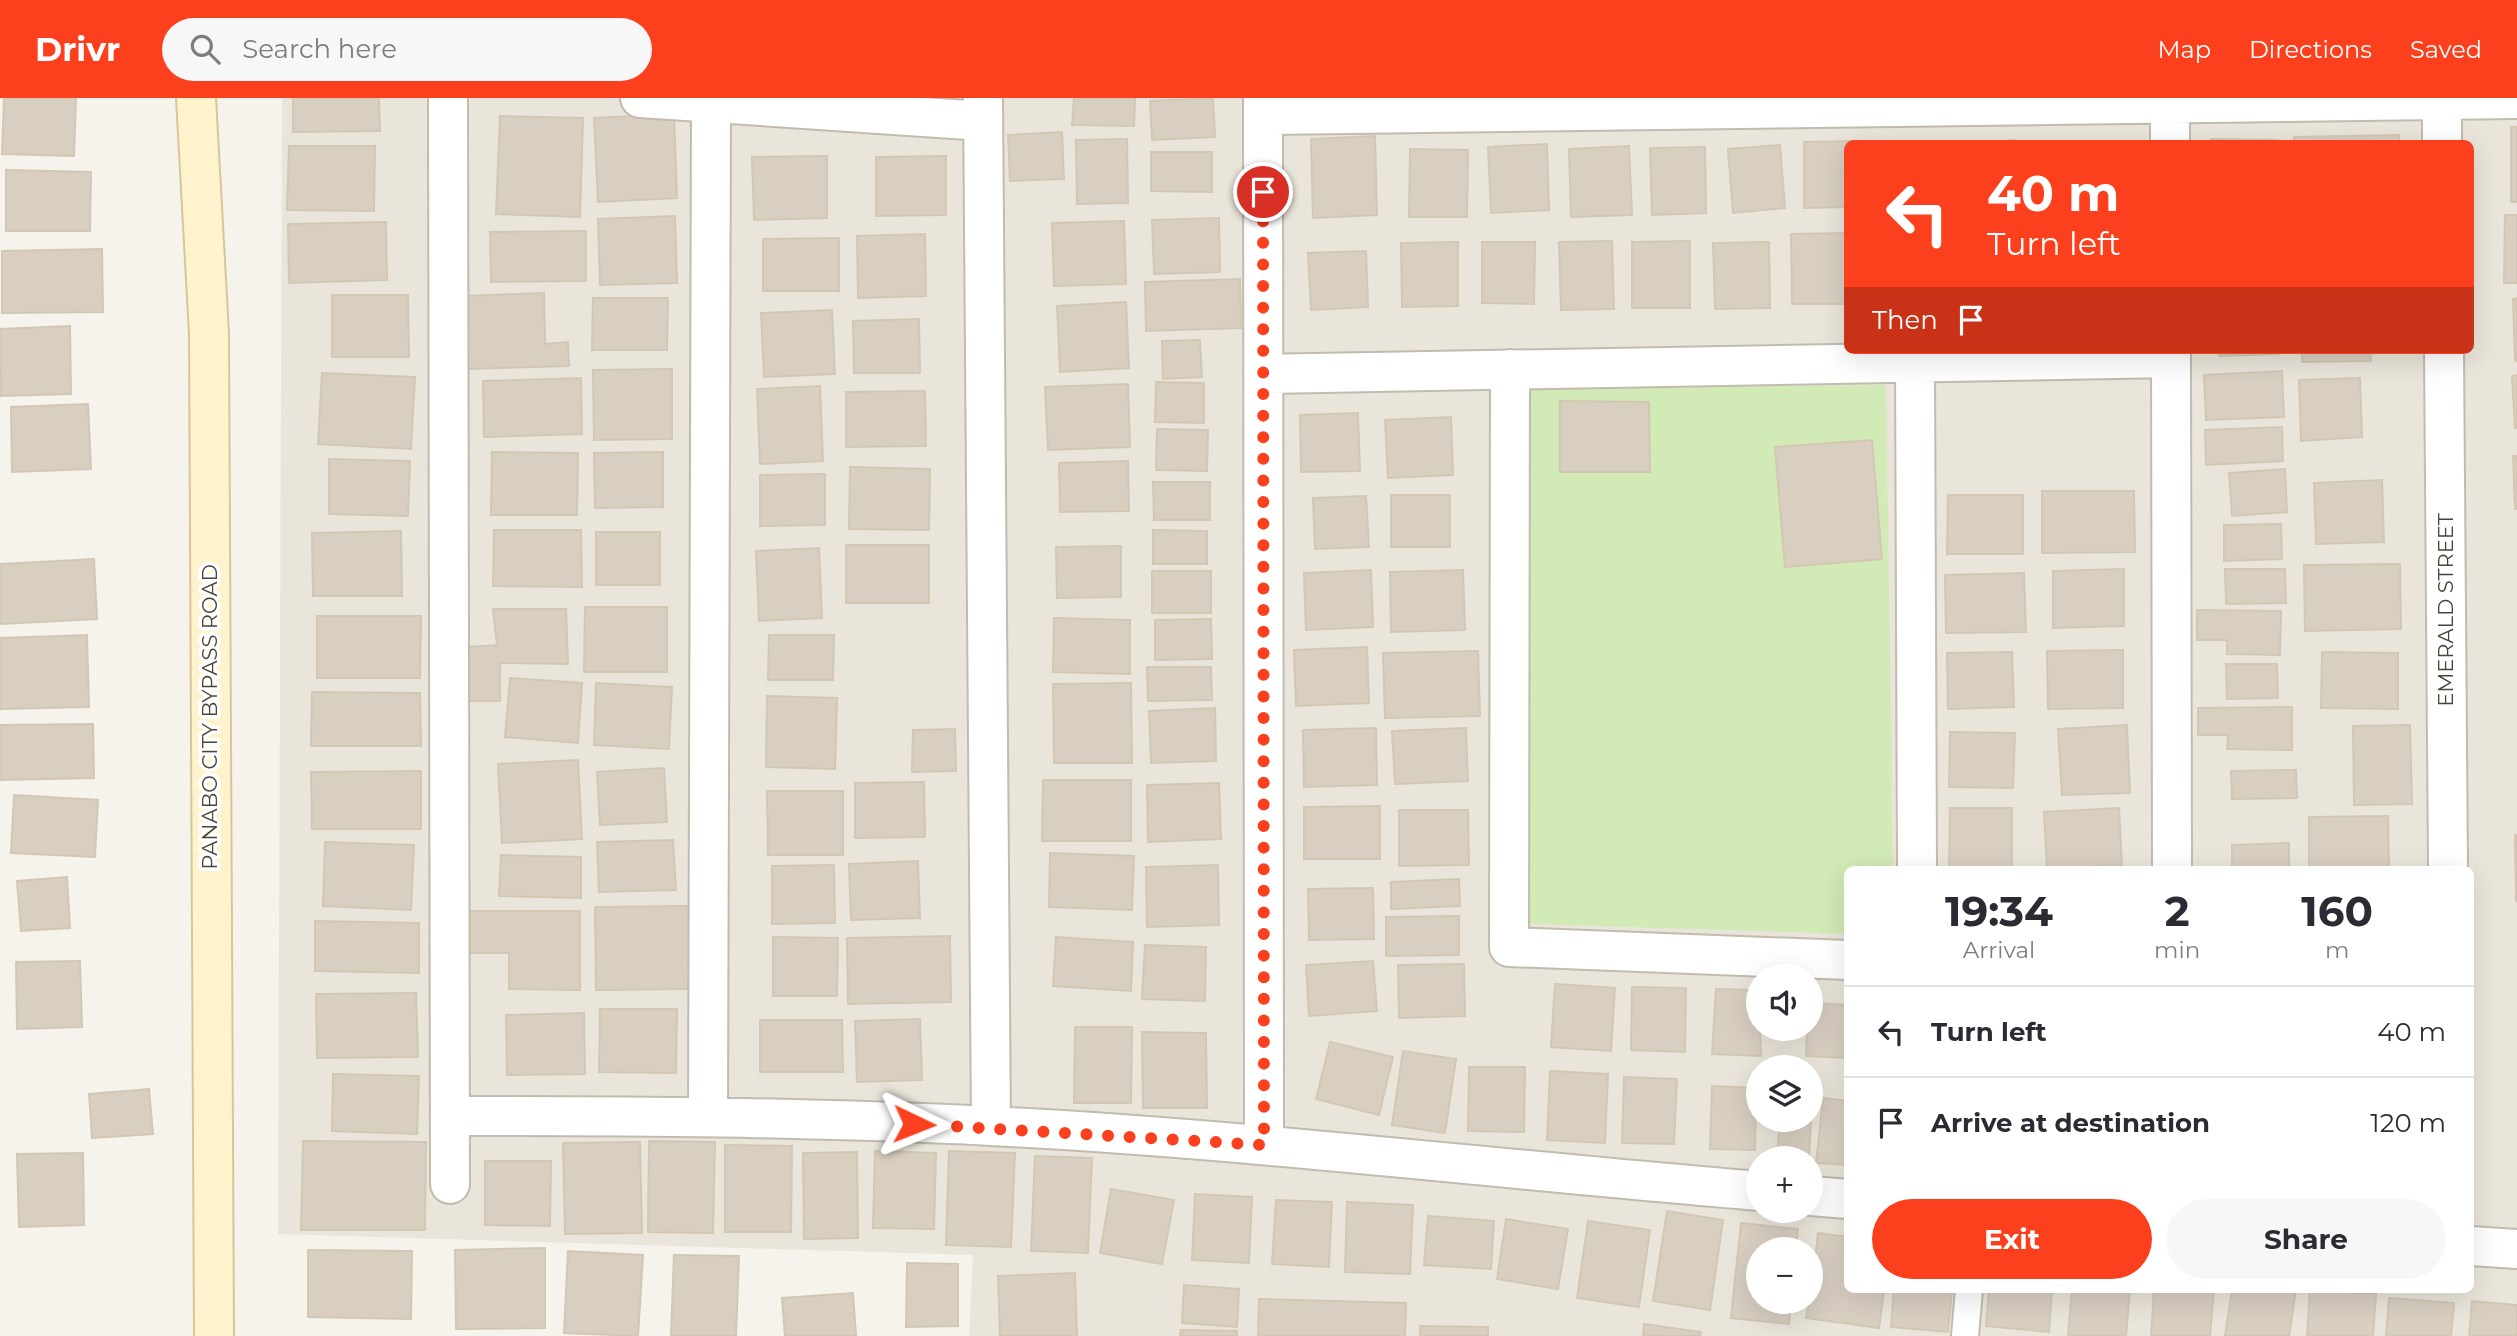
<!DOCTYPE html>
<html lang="en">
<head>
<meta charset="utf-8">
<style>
	:root { --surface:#fff; --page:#f7f7f7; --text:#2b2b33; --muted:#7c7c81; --line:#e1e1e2; --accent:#fc3f1d }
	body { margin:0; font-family:Montserrat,sans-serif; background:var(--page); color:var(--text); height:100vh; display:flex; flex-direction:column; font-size:26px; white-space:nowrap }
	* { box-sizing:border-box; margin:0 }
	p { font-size:23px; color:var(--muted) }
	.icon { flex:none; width:38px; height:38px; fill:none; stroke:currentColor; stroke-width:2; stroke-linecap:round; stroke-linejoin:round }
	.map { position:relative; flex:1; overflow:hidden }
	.panel { position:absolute; left:1844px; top:768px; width:630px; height:427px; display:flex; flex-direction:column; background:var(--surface); border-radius:10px; box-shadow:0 7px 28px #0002 }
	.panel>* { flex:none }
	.top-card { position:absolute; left:1844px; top:42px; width:630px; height:214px; border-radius:10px; box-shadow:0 7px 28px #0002; background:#fc3f1d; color:#fff; overflow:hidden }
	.fabs { position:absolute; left:1746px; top:866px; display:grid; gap:14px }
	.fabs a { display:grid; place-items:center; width:77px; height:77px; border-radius:50%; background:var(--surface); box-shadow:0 7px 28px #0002; font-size:35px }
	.pin { position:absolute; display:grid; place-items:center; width:60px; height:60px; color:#fff; margin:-30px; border:4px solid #fff; border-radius:50%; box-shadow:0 2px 7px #0007 }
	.me { position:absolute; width:77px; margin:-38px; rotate:92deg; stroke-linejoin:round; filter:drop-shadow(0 0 5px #0008) }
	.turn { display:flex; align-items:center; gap:24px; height:147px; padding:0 28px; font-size:32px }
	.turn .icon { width:91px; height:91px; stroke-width:2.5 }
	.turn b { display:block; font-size:49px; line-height:60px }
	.then { display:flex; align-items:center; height:66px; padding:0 28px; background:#0003; gap:14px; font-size:26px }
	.eta { display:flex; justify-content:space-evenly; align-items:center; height:119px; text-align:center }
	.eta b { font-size:42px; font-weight:700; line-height:49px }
	.cta { display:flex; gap:14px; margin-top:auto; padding:14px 28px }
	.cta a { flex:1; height:80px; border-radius:42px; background:var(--accent); color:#fff; font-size:28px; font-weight:700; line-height:80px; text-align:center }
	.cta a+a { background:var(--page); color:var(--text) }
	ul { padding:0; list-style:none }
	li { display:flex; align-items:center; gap:21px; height:91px; padding:0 28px; border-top:2px solid var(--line) }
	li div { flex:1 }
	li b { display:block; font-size:26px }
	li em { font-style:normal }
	header { display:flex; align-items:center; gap:42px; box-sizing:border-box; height:98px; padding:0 35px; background:var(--accent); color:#fff }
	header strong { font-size:33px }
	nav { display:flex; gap:38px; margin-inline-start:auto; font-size:24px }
	.search { width:490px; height:63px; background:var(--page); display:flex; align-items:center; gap:18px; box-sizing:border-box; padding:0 24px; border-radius:38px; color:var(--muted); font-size:26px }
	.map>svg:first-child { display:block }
	.residential { fill:#eae5da; fill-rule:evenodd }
	.green { fill:#d2eab5 }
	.building { fill:#d8cfc1; stroke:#d3c7b4; stroke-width:2 }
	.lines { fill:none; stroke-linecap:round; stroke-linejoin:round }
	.lane-casing { stroke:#c2bbae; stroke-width:30 }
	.street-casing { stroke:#c2bbae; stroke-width:42 }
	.secondary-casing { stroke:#d6c79b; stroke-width:42 }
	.lane { stroke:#fff; stroke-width:26 }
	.street { stroke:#fff; stroke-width:38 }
	.secondary { stroke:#fff3cd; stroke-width:38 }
	.route { stroke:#fc3f1d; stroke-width:12; stroke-dasharray:0 21.6 }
	.labels { text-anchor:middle; stroke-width:7; stroke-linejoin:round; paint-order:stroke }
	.street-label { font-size:21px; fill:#4b4439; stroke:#fff }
</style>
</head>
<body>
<header>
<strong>Drivr</strong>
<div class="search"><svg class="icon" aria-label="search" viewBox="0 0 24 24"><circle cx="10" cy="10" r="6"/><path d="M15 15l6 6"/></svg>Search here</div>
<nav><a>Map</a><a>Directions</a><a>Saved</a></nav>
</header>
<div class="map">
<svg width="2517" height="1238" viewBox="0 0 2517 1238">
	<rect width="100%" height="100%" fill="#f6f3ec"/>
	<!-- residential -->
	<path class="residential" d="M282 0H2517V1238H969L973 1157 278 1136ZM1848 46H2471V252H1848ZM1848 772H2471V1192H1848ZM1759 878H1811V931H1759ZM1759 970H1811V1022H1759ZM1759 1060H1811V1113H1759ZM1759 1152H1811V1204H1759Z"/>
	<!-- green -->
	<path class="green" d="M1886 287 1893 772H1848V836L1530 826V291Z"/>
	<!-- building -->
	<path class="building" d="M4 0H76L74 58 2 56Z
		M293 0H379L380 33 293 34Z
		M1074 0H1135L1134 28 1072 27Z
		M1213 0 1215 39 1152 42 1150 3Z
		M674 16 677 100 598 104 594 20Z
		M500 18 583 20 580 119 496 116Z
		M2511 29H2517V104H2511Z
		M1062 34 1064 81 1010 83 1008 37Z
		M2399 37 2400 46H2294V39Z
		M1375 38 1377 117 1313 120 1311 41Z
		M1127 41 1128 105 1077 106 1076 42Z
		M2211 41 2278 42V46H2211Z
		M2015 42 2016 46H1965Z
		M1866 43V46H1848V109L1804 110V44Z
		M1547 46 1549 112 1491 115 1488 49Z
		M1780 47 1785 110 1733 115 1728 51Z
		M289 48H375L374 113 287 112Z
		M1629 48 1632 117 1571 119 1569 51Z
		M1705 49 1706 115 1652 117 1650 50Z
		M1410 51 1468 52 1467 119H1409Z
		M1151 54H1212V94L1151 93Z
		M827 58V120L754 122 752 59Z
		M946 58V117L876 118V59Z
		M6 72 91 74 90 133H6Z
		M2505 117H2517V185H2504Z
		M675 118 677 185 600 187 598 121Z
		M1219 120 1220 174 1154 176 1152 122Z
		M1124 123 1126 186 1054 188 1052 125Z
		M386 124 387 182 289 185 288 126Z
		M586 133V183L491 184 490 134Z
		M1848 135V206H1792L1791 136Z
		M925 136 926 198 858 200 857 138Z
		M839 140V193H763V141Z
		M1612 143 1614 211 1561 212 1559 144Z
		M1690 143V210H1632V144Z
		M1458 144V208L1402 209 1401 145Z
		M1482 144H1535L1534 206 1482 205Z
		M1769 144 1770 210 1715 211 1713 145Z
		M102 151 103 214 2 215V153Z
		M1366 153 1368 209 1311 212 1308 155Z
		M1240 181 1241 230 1146 233 1145 184Z
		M544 195 545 246 568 244 569 268 467 271 465 198Z
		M332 197H408L409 259H332Z
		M593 200H668L667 252H592Z
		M2517 200V263H2515L2513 201Z
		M1126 204 1129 270 1060 274 1057 208Z
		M832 212 835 276 764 279 761 215Z
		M919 221 920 275H854L853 223Z
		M70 228 71 296 1 298 0 231Z
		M1200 242 1202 279 1163 281 1162 243Z
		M2219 252H2278V256L2219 258Z
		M2302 252H2370L2371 263 2302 264Z
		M672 271V341L594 342 593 272Z
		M2282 273 2284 319 2206 322 2204 277Z
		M322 275 415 279 411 351 318 346Z
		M2517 277V329L2515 330 2512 278Z
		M581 280 582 336 484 339 483 283Z
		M2360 280 2362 339 2301 343 2299 282Z
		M1156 284 1204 285V325L1155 324Z
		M1128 286 1130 349 1048 352 1045 289Z
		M820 288 823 363 760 366 757 291Z
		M925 293 926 348 846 349V294Z
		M1560 303 1649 304 1650 374H1560Z
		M88 306 91 371 12 374 11 309Z
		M1358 315 1360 373 1301 374 1300 317Z
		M1451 319 1453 377 1388 380 1385 322Z
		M2282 329 2283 363 2206 367 2205 332Z
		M1157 331 1208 332 1207 373 1156 372Z
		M1872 342 1882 461 1785 469 1775 349Z
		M492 354 578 355 577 417H491Z
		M663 354V409L595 410 594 355Z
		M2513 358H2517V411H2515Z
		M329 361 410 363 408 418 329 416Z
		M1128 363 1129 413 1060 414 1059 365Z
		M850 369 930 371 929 432 849 431Z
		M2285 371 2287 414 2232 418 2229 375Z
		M825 376V427L760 428V377Z
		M2382 382 2384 444 2316 446 2314 385Z
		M1153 384H1210V422H1154Z
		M2042 393H2134L2135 454 2042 455Z
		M1391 397H1450V449H1391Z
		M1948 397H2023V456H1947Z
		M1366 398 1369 449 1315 451 1313 400Z
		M2281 426 2282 461 2224 463V427Z
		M494 432H581L582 489 493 488Z
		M1153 432 1207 433V466H1153Z
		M401 433 402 498H313L312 435Z
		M596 434H660V487H596Z
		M846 447H929V505H846Z
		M1121 448V499L1057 500 1056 449Z
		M819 450 822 520 759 523 756 453Z
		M94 461 97 521 0 526V466Z
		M2400 466 2401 531 2305 533 2304 467Z
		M2124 471V528L2053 530V473Z
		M2225 471H2285L2286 505 2226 506Z
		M1371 472 1373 529 1306 532 1304 475Z
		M1463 472 1465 532 1391 534 1390 474Z
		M1152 473H1211V515H1152Z
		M2024 475 2026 534 1946 535 1945 477Z
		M585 509H667V574H584Z
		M493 511H566L568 566 500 565V603H467L469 549 497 547Z
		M2197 512 2281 513 2280 557 2227 556V542H2197Z
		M317 518H421L420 580H317Z
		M1054 520 1130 522V576L1053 574Z
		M1211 521 1212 561 1155 562V522Z
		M87 537 89 609 0 611V540Z
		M769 537H834L833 582H768Z
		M1367 549 1369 605 1296 608 1294 552Z
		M2123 552V610L2048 611 2047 553Z
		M1478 553 1480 618 1385 620 1383 555Z
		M2012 554 2014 609 1948 611 1947 555Z
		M2322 554 2398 555V611L2321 610Z
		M2226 566H2277L2278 600 2227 601Z
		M1147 569H1211L1212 602 1148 603Z
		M510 580 582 585 578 645 505 639Z
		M596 585 672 589 669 651 594 647Z
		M1131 585 1132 665H1054L1053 586Z
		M312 594 420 595 421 648H311Z
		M767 598 837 600 835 671 766 669Z
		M2292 609V652L2227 651 2228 637H2198V610Z
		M1215 610 1216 663 1151 665 1149 613Z
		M93 626 94 680 0 682V627Z
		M2127 627 2130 695 2062 697 2058 631Z
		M2410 627 2412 706 2354 707 2353 628Z
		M1376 630 1377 687 1304 689 1303 632Z
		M1466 630 1468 683 1395 686 1392 633Z
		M955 631 956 673 912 674 913 632Z
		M1950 634 2015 635 2013 690 1949 689Z
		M578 662 582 741 502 745 498 666Z
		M664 670 667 724 600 727 597 674Z
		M2296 672 2297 700 2232 701 2231 673Z
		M421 673V731H312L311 674Z
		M1043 682H1131V743H1042Z
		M924 684 925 739 855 740V685Z
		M1219 685 1221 741 1148 744 1147 687Z
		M767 693H843V757H768Z
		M14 697 98 702 95 759 11 755Z
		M1380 708V761H1304V709Z
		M1950 710H2012V771H1949Z
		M2119 710 2122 767 2047 770 2044 714Z
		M1399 712H1468L1469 767 1399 768Z
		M2388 718 2389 772H2309V719Z
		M2515 737H2517V803H2516Z
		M673 742 676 792 599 794 597 744Z
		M325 744 414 747 411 812 323 808Z
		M2289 745V772H2232V747Z
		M1050 755 1134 758 1132 812 1049 809Z
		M501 757 581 759V800L499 798Z
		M918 763 920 820 851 822 849 766Z
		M834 767 835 825 772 826V768Z
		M1218 767 1219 827 1147 829 1146 769Z
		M67 779 70 830 21 833 17 783Z
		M1459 781 1460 808 1391 811V784Z
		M1373 790 1374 841 1309 842 1308 791Z
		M690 808 691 891 596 892 595 809Z
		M466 813H580V892L509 891V855H466Z
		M1459 818V857L1386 858V819Z
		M315 823 419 825V875L315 873Z
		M950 838 951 904 848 906 847 840Z
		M773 839 838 840 837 898H773Z
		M1056 839 1133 844 1131 893 1053 888Z
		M1145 847 1206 849 1205 903 1142 901Z
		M80 863 82 929 17 931 16 864Z
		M1373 863 1377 913 1309 918 1306 867Z
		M1464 866 1465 918 1399 920 1398 867Z
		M1555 886 1615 890 1611 953 1551 949Z
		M1632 889 1686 890 1685 954 1631 952Z
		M1716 891 1759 892 1761 958 1712 956Z
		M416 895 418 959 317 960 316 896Z
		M1811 905 1848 907V960L1806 958 1807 931H1811Z
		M600 911H677L676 975 599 974Z
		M584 915 585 976 507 977 506 917Z
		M920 921 922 982 857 984 855 923Z
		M760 922H842L843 974H760Z
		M1075 929H1132L1131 1005H1074Z
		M1142 934 1206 935 1207 1010H1143Z
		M1330 944 1393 959 1379 1017 1316 1001Z
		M1403 953 1456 961 1445 1035 1392 1027Z
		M1469 969H1525L1524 1034 1468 1033Z
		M1550 973 1608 976 1605 1045 1547 1042Z
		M333 976 419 978 417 1036 332 1033Z
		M1624 979 1677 981 1674 1046 1622 1045Z
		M1712 988 1756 990 1755 1052 1710 1051Z
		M149 991 153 1036 92 1040 89 996Z
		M1823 1000 1848 1003V1067L1816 1065Z
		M1780 1022H1811L1809 1060 1777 1059Z
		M303 1043 426 1044 425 1132H301Z
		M649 1043 715 1044 713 1135 648 1134Z
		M640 1044 642 1135 565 1136 563 1045Z
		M725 1047 792 1048 791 1134H725Z
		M875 1053 936 1055 934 1131 873 1130Z
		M949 1053 1015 1055 1011 1149 946 1147Z
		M857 1054 858 1140 804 1141 803 1055Z
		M83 1055 84 1127 19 1129 17 1056Z
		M1035 1058 1092 1060 1088 1155 1031 1153Z
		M485 1063H551L550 1128 485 1127Z
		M1111 1091 1174 1102 1162 1166 1100 1155Z
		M1195 1096 1252 1099 1249 1165 1192 1162Z
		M1276 1102 1332 1104 1329 1169 1272 1166Z
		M1347 1104 1413 1107 1410 1176 1345 1174Z
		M1667 1113 1723 1122 1710 1212 1653 1203Z
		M1428 1118 1494 1123 1491 1171 1424 1167Z
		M1506 1121 1568 1131 1558 1191 1497 1181Z
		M1588 1123 1650 1132 1639 1209 1577 1200Z
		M1741 1125 1798 1131 1796 1152H1759V1204H1791L1789 1226 1731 1220Z
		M1818 1135 1848 1139V1192H1884L1879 1230 1806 1220 1809 1204H1811Z
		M545 1150V1230L456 1231 455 1152Z
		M308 1152 412 1153 411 1221 308 1219Z
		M568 1153 643 1157 638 1238 564 1235Z
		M674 1157 739 1158 736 1238H671Z
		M907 1165 958 1166V1228L906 1229Z
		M1075 1175 1077 1238H1000L998 1178Z
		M1184 1187 1239 1191 1237 1229 1182 1225Z
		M1894 1192H1952L1948 1234 1891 1229Z
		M1989 1192H2052L2049 1234 1986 1228Z
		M2072 1192H2130L2126 1238H2068Z
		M2154 1192H2214L2210 1238H2151Z
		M2232 1192H2296L2289 1238H2225Z
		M2310 1192 2376 1196 2373 1238H2307Z
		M853 1195 856 1238H785L782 1200Z
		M2389 1200 2454 1205 2451 1238H2386Z
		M1259 1201 1406 1205 1405 1238H1258Z
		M2472 1203 2517 1207V1238H2469Z
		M1644 1226 1701 1234 1700 1238H1643Z
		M1420 1228 1488 1229V1238H1420Z
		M1181 1232 1237 1233V1238H1180Z"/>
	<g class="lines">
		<!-- lane casing -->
		<g class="lane-casing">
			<path id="lane" d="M1965 1238 1969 1192"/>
		</g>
		<!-- street casing -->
		<g class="street-casing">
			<path id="street" d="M448 0 450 1086
				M640 0 983 23
				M983 0 991 1028
				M1263 0 1264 1047
				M2442 0V46
				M2170 5V46
				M1263 17 2517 1
				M2171 252 2172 772
				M2444 252 2448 772
				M1915 264 1917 772
				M1510 271 1509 849 1848 862
				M1263 276 2171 260
				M450 1018C630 1018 811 1019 991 1028 1247 1041 1503 1072 1759 1093
				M708 1019 711 5
				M1811 1098 1848 1101
				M2471 1148 2517 1151"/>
		</g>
		<!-- secondary casing -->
		<g class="secondary-casing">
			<path id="secondary" d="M196 0 209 236 214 1238"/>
		</g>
		<!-- lane -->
		<use href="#lane" class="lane"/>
		<!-- street -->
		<use href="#street" class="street"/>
		<!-- secondary -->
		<use href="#secondary" class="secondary"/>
	</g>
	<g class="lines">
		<!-- route -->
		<path class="route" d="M914 1026 1264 1047 1263 94"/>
	</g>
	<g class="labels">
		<!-- street labels -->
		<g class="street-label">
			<text transform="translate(2446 512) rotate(-90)" y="7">EMERALD STREET</text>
			<text transform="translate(210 619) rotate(-90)" y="7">PANABO CITY BYPASS ROAD</text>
		</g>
	</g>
</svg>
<div class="fabs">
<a><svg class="icon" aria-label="sound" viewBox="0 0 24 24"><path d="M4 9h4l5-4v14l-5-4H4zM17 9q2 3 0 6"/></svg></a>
<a><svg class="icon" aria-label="layers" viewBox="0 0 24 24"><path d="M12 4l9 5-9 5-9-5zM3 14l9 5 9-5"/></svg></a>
<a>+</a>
<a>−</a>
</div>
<div class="pin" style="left:1263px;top:94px;background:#d93025"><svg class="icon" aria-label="arrive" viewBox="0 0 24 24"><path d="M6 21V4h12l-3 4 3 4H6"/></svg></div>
<svg class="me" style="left:914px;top:1026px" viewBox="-20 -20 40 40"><path d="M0-17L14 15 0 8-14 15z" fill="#fc3f1d" stroke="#fff" stroke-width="4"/></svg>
<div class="top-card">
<div class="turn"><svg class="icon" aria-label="left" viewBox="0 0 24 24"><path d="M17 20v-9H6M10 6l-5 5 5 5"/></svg><div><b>40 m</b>Turn left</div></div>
<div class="then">Then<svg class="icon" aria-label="arrive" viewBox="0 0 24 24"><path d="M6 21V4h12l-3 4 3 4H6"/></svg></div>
</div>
<section class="panel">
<div class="eta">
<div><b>19:34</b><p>Arrival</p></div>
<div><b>2</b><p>min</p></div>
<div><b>160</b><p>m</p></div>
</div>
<ul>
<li><svg class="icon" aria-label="left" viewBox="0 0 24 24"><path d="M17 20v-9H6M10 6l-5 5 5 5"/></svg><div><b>Turn left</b></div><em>40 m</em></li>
<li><svg class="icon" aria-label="arrive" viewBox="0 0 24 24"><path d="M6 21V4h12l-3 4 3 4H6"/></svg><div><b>Arrive at destination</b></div><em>120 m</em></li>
</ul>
<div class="cta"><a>Exit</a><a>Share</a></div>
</section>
</div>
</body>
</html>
